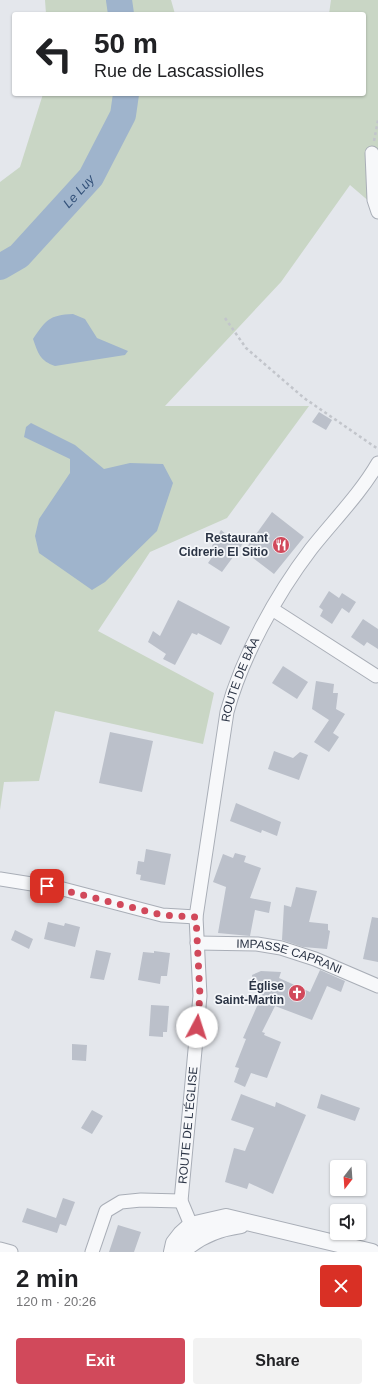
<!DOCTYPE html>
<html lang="en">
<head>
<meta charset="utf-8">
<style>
	:root { --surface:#fff; --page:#f2f2f2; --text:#202124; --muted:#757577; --accent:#d1495b }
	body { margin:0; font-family:Arial,sans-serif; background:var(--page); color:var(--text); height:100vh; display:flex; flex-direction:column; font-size:15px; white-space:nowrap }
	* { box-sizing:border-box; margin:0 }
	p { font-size:13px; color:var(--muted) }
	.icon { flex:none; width:22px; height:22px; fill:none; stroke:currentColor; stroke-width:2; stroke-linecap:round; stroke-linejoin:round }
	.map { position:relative; height:1252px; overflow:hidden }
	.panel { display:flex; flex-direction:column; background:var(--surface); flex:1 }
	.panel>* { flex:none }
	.banner { position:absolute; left:12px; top:12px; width:354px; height:84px; border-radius:4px; box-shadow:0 1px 3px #0004; background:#fff; color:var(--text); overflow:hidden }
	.needle { width:26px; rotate:197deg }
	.fabs { position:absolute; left:330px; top:1160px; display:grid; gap:8px }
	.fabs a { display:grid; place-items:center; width:36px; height:36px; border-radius:4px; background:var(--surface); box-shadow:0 1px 3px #0004; font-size:20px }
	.pin { position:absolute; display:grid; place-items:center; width:34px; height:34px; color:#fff; margin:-17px; border-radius:8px; box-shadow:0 2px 6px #0006 }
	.me { position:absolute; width:44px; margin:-22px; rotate:5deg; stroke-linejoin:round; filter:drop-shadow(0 0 3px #0008) }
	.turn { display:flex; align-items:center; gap:14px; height:84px; padding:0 16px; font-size:18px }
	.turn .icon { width:52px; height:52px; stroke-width:2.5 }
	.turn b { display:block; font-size:28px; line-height:34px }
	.round { display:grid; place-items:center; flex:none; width:42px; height:42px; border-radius:4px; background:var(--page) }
	.summary { display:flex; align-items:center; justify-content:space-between; height:68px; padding:0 16px }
	h1 { font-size:24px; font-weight:600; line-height:30px }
	.cta { display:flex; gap:8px; margin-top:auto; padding:8px 16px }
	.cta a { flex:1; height:46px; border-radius:4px; background:var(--accent); color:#fff; font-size:16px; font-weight:600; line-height:46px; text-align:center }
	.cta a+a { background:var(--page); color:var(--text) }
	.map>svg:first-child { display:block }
	.green { fill:#c9d6c5 }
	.water { fill:#9fb4cc }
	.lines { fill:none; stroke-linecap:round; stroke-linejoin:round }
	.river { stroke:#9fb4cc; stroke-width:26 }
	.building { fill:#bbc0ca }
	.minor-casing { stroke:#a9aeb7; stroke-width:15 }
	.tertiary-casing { stroke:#a9aeb7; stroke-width:18 }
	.path { stroke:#c2c5cb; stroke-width:2.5; stroke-dasharray:3 3; stroke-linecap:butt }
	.minor { stroke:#f7f8fa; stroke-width:13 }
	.tertiary { stroke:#f7f8fa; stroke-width:16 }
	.route { stroke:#d1495b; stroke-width:7; stroke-dasharray:0 12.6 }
	.labels { text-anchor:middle; stroke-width:3.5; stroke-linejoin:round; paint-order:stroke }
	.poi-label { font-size:12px; font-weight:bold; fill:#2b3445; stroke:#f4f6f9; text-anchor:end }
	.street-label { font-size:12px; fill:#2b3445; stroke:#f4f6f9 }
	.water-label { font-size:13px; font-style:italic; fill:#34527a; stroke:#f4f6f9 }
</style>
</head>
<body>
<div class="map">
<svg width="378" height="1252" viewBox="0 0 378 1252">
	<rect width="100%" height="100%" fill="#e4e7ec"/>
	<!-- green -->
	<path class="green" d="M45 0H171L175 14H46Z
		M331 0H378V209L350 185 281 282 165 406H309L227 518 150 552 98 631 214 693 203 744 55 711 39 781 4 782 0 810V182L20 167 43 94H364V14H329Z"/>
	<!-- water -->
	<path class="water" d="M73 314 85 319 97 338 128 351 125 355 55 366C40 361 38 353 33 339 46 320 49 315 73 314Z
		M31 423 75 445 104 469 130 463 163 464 173 483 157 531 105 582 92 590 39 553 35 536 39 519 70 473V459L24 437 26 427Z"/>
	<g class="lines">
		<!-- river -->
		<g class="river">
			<path d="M119 0 121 14"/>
			<path id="s1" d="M0 267 19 256 91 177 123 115 126 94"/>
		</g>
	</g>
	<!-- building -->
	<path class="building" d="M319 412 332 420 326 430 312 422Z
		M272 512 304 537 274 574 244 551Z
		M221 530 227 535 230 532 244 542 222 572 208 563 217 550 212 546Z
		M329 591 339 598 342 593 356 602 349 613 342 608 332 624 320 616 323 610 319 607Z
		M178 600 230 627 221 645 198 633 197 635 192 633 175 665 163 659 166 654 148 642 153 631 160 636Z
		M363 619 378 629V649L367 642 364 646 351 637Z
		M283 666 308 682 297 699 272 683Z
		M316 681 334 684 333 693H338L336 709 345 714 333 733 339 737 329 752 314 742 329 720 312 709Z
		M110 732 153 741 142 792 99 783Z
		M274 751 293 758 300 752 308 755 299 780 268 769Z
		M236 803 281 822 277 836 262 830 261 833 230 821Z
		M146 849 171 854 165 885 140 880 141 875 136 874 138 861 144 862Z
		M235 853 246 856 244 862 261 868 250 898 271 902 269 913 255 910 250 936 218 933 226 887 213 882 223 854 233 858Z
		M296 887 317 891 309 922 328 924V930L330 931 327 949 303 947 282 940 284 905 291 907Z
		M372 917 378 918V962L363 959Z
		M48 922 64 926 65 923 80 927 75 947 44 939Z
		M15 930 33 939 29 949 11 940Z
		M96 950 111 953 104 980 90 978Z
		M154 951 170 953 167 976H161L160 984 138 980 143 952 154 953Z
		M320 970 345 981 341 992 327 986 312 1020 275 1006 262 1032 265 1033 264 1035 281 1042 267 1078 251 1073 245 1087 234 1082 239 1068 235 1067 246 1039 243 1038 262 995 254 985 252 975 261 971 281 972 279 978 310 992Z
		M151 1005 169 1006 167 1032H163V1037L149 1036Z
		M72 1044 87 1045 86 1061 72 1060Z
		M241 1094 275 1107 276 1102 306 1115 273 1194 249 1183 247 1189 225 1182 234 1148 245 1151 254 1128 231 1120Z
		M321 1094 360 1108 355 1121 317 1108Z
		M92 1110 103 1116 92 1134 81 1128Z
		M63 1198 75 1202 66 1226 60 1224 57 1233 22 1222 27 1208 56 1218Z
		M118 1225 141 1232 134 1252H109Z"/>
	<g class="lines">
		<!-- minor casing -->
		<g class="minor-casing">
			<g id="minor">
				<path d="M372 153 374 200 378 212"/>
				<path d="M272 609 376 676"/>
				<path d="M0 879 63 889 162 915 196 917"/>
				<path id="s2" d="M197 943 257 944 281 948 315 959 378 986"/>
				<path id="s3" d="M191 1225 181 1201 200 996 196 917 227 712C242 657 276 595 311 549 334 520 360 494 378 463"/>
				<path d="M0 1249 11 1252"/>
				<path d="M92 1252 106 1211 121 1202 141 1200 181 1201"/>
			</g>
		</g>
		<!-- tertiary casing -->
		<g class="tertiary-casing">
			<path id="tertiary" d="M172 1252 174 1243 181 1234 191 1225 226 1217 372 1252
				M182 1252C198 1236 219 1228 241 1225"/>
		</g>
		<!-- path -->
		<path class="path" d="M374 141 378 120
			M225 318 246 348 304 398 378 449"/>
		<!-- minor -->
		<use href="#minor" class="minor"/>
		<!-- tertiary -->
		<use href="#tertiary" class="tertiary"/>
	</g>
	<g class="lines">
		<!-- route -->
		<path class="route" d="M47 886 162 915 196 917 200 996 197 1027"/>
	</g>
	<!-- icons -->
	<defs>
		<g id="restaurant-disc" transform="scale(0.9)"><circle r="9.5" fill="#d1495b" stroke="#f4f6f9"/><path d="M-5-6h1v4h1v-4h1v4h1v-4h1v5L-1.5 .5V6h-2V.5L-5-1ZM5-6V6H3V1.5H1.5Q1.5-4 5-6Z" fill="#fff"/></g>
		<g id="church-disc" transform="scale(0.9)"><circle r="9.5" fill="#d1495b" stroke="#f4f6f9"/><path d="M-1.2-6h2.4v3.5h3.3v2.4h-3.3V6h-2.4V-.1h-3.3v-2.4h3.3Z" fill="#fff"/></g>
	</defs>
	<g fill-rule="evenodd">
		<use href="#restaurant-disc" x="281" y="545"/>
		<use href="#church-disc" x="297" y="993"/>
	</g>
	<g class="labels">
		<!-- poi labels -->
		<g class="poi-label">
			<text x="268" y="542">Restaurant<tspan x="268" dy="14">Cidrerie El Sitio</tspan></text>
			<text x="284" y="990">Église<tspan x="284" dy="14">Saint-Martin</tspan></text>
		</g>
		<!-- street labels -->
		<g class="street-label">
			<text dy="4" stroke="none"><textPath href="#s3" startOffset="553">ROUTE DE BÂA</textPath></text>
			<text dy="4" stroke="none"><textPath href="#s2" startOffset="94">IMPASSE CAPRANI</textPath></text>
			<text dy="4" stroke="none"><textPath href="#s3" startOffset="102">ROUTE DE L'ÉGLISE</textPath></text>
		</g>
		<!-- water labels -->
		<g class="water-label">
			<text dy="5" stroke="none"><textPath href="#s1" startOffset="110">Le Luy</textPath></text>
		</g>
	</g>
</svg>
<div class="fabs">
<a><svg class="needle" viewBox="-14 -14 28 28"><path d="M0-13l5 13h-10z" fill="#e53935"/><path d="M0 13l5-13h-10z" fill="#757577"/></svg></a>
<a><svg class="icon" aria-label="sound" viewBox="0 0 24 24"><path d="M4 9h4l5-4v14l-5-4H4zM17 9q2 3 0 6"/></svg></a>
</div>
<div class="pin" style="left:47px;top:886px;background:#d93025"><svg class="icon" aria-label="arrive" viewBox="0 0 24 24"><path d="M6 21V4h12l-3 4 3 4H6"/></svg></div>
<svg class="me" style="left:197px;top:1027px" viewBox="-20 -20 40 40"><circle r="19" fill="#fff"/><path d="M0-13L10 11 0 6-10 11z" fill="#d1495b"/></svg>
<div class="banner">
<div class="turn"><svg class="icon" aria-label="left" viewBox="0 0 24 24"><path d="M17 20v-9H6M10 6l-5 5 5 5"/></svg><div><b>50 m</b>Rue de Lascassiolles</div></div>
</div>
</div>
<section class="panel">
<div class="summary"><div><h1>2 min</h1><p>120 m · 20:26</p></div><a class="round" style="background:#d93025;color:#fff"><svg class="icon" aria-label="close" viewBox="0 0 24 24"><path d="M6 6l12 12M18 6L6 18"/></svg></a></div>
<div class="cta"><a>Exit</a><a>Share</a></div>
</section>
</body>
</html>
